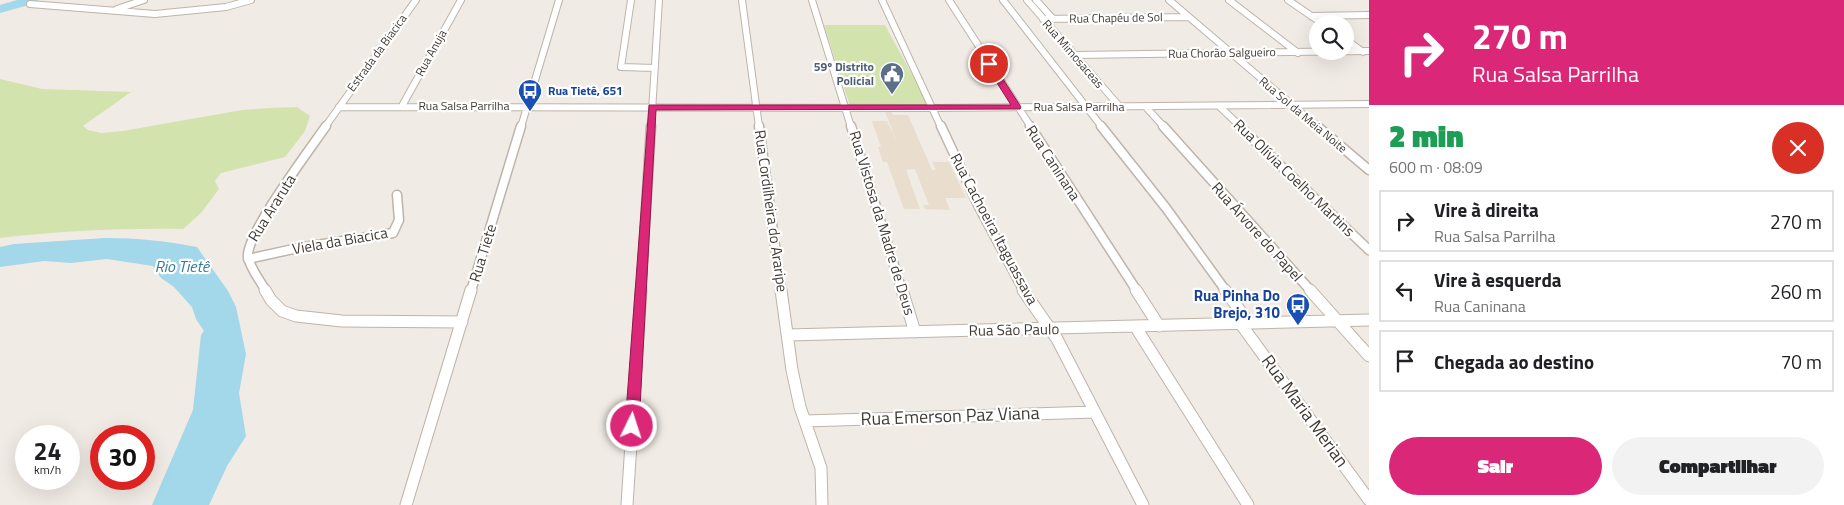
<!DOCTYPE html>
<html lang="pt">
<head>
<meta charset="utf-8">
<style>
	:root { --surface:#fff; --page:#f2f2f2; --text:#202124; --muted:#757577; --line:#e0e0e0; --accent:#db2777 }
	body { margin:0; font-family:"Titillium Web",sans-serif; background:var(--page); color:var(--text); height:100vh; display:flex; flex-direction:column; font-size:19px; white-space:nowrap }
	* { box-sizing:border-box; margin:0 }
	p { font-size:16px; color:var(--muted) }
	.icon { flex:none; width:28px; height:28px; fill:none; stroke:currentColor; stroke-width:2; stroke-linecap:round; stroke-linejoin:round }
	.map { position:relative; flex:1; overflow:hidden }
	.panel { display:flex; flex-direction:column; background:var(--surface); width:475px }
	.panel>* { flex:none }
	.top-card { background:#db2777; color:#fff; overflow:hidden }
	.buttons { position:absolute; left:1309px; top:15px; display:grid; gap:10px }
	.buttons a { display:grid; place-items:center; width:45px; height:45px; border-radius:50%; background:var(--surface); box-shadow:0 5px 20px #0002; font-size:25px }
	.speed { position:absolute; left:15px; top:425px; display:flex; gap:10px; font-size:25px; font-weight:700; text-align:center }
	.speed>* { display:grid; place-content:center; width:65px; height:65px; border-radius:50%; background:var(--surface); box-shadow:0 5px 20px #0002; line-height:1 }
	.speed small { font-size:12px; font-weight:400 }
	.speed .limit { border:8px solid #d22; background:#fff; color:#111 }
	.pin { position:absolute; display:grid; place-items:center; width:42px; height:42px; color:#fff; margin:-21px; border:2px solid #fff; border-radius:50%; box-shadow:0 1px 5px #0007 }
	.me { position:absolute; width:55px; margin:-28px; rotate:4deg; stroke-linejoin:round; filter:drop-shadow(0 0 4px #0008) }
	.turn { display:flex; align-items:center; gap:18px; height:105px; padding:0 20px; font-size:22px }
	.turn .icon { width:65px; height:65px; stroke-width:2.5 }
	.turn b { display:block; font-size:35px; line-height:42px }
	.round { display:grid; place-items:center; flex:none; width:52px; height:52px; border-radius:26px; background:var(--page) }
	.head { display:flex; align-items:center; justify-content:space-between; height:85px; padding:0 20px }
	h1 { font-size:30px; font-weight:800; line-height:38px; color:#1e9e55 }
	.action { display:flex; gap:10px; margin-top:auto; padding:10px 20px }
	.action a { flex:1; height:58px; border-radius:30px; background:var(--accent); color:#fff; font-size:20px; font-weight:800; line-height:58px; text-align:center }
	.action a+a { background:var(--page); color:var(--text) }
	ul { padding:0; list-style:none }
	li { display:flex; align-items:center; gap:15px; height:62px; margin:0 10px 8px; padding:0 10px; border:2px solid var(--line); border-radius:0px }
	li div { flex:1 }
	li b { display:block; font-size:19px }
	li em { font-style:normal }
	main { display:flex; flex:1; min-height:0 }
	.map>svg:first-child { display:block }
	.education { fill:#e9ddce }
	.green { fill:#d3e3ae }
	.water { fill:#a3d7ea }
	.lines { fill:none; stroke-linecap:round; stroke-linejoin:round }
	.river { fill:#a3d7ea; fill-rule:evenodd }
	.street-far2-casing { stroke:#beb4aa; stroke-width:8 }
	.street-far1-casing { stroke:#beb4aa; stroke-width:11 }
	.street-casing { stroke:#beb4aa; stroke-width:13 }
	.street-far2 { stroke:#fff; stroke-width:6 }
	.street-far1 { stroke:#fff; stroke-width:8 }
	.street { stroke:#fff; stroke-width:11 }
	.route { fill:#db2777; stroke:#8e194d }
	.labels { text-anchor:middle; stroke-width:4.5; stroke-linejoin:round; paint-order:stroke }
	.far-street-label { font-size:12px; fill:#423b34; stroke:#fff }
	.far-service-label { font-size:12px; font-weight:bold; fill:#4e5e75; stroke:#fff; text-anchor:end }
	.far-transit-label { font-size:12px; font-weight:bold; fill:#164399; stroke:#fff; text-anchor:start }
	.street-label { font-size:15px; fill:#423b34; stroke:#fff }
	.transit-label { font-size:15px; font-weight:bold; fill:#164399; stroke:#fff; text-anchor:end }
	.water-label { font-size:16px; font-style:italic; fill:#327a97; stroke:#fff }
	.near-street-label { font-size:18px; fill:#423b34; stroke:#fff }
</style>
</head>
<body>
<main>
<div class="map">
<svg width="1369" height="505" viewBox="0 0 1369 505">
	<rect width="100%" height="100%" fill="#f0ebe4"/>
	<!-- education -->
	<path class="education" d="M885 111H891L893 115H908L932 170H936L932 162H949L966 198H945L950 210 925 209 923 205H929L915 169 906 170 920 209H904L887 162H883L878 147H881L872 121H887L897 143Z"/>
	<!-- green -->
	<path class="green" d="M824 25H885L929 106H850Z
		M0 79 42 89 131 92 83 126 88 130 102 133 123 131 242 110 270 108 297 107 310 116 305 131 285 157 221 173 215 181 219 189 201 213 183 229C121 228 61 231 0 238Z"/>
	<!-- water -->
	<path class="water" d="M105 238C137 238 166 241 197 247L228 291 236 307 246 354 239 393 246 436 227 466 209 505H178L201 450 205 426 217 388 209 361 212 343 196 319 192 307 174 287 161 278 153 266 107 259 71 263 44 261 0 267V247L14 244Z"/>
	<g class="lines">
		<!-- river -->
		<path class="river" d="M17 0H38L36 3 0 13V5Z
			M213 326 221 329 225 335 219 410 182 505H152L193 410 201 335 205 329Z"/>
		<!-- street-far2 casing -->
		<g class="street-far2-casing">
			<path id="street-far2" d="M631 0 621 67 655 68
				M742 0 759 127
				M812 0 851 127
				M882 0 941 127
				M949 0 1031 127
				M1003 0 1102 127
				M1027 0 1120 107
				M1036 0 1053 19
				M1169 0 1318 127
				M1229 0 1298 53
				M1288 0 1323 24
				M30 4 155 14 226 7 251 0
				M117 9 144 0
				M1311 16 1369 15
				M1043 19 1188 17
				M1345 39 1363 52
				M1074 55 1369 51
				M402 106 461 0
				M1219 106 1241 127
				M339 107 933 108 1369 104
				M1146 107 1164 127
				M325 127 416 0
				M521 127 559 0
				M651 127 659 0"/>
		</g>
		<!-- street-far1 casing -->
		<g class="street-far1-casing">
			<path id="street-far1" d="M759 126 781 291
				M851 126 902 291
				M941 126 978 205 1024 291
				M1030 126 1137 291
				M1101 126 1166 208 1226 291
				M1163 126 1311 291
				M1239 126 1369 250
				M1317 126 1369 170
				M248 259 298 248 393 233 399 220 397 195
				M266 291C261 282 250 268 248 257 245 235 311 148 326 126
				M471 291 521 126
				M641 291 651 126"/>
		</g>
		<!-- street casing -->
		<g class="street-casing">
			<path id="street" d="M265 290 271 300 282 311 296 316 342 321 462 322
				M781 290 792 370 800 407 821 468 822 505
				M902 290 915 332
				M1023 290 1057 339 1143 505
				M1136 290 1159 326
				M1225 290 1249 323
				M1310 290 1369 356
				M1240 323 1369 500
				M1135 326 1248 505
				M788 335 1369 320
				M805 421 1095 412
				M406 505 471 290
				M627 505 641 290"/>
		</g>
		<!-- street-far2 -->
		<use href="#street-far2" class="street-far2"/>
		<!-- street-far1 -->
		<use href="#street-far1" class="street-far1"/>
		<!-- street -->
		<use href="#street" class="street"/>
	</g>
	<!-- route -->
	<path class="route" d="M986 62H992L1021 107 1020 109 656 110 639 426 637 430 632 432 627 430 625 426 649 105H1011L985 64Z"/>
	<!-- icons -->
	<defs>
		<g id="civic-pin" transform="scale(1.25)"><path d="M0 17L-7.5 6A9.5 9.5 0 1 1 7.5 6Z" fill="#5c6f8a" stroke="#fff"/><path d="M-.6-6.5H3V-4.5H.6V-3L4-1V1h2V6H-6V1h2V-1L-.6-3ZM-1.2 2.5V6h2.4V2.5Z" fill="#fff"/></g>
		<g id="bus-pin" transform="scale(1.25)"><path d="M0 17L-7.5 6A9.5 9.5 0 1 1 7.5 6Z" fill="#1a4fb4" stroke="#fff"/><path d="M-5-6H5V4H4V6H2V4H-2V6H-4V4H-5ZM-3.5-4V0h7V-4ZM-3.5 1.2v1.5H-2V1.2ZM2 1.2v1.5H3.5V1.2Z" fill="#fff"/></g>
	</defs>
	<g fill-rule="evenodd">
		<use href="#civic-pin" x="892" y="74"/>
		<use href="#bus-pin" x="530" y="91"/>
		<use href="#bus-pin" x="1298" y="305"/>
	</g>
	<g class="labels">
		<!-- far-street labels -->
		<g class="far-street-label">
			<text transform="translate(1116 18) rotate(-1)" y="4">Rua Chapéu de Sol</text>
			<text transform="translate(377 53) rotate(-54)" y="4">Estrada da Biacica</text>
			<text transform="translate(431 53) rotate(-61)" y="4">Rua Anuja</text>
			<text transform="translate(1222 53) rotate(-1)" y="4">Rua Chorão Salgueiro</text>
			<text transform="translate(1073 54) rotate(49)" y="4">Rua Mimosaceas</text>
			<text x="464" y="110">Rua Salsa Parrilha</text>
			<text x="1079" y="111">Rua Salsa Parrilha</text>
			<text transform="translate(1303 115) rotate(40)" y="4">Rua Sol da Meia Noite</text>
		</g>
		<!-- far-service labels -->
		<g class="far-service-label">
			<text x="874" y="71">59º Distrito<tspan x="874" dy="14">Policial</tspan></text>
		</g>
		<!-- far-transit labels -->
		<g class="far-transit-label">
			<text x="548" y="95">Rua Tietê, 651</text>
		</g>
		<!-- street labels -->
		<g class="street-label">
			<text transform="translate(1053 163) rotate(57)" y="5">Rua Caninana</text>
			<text transform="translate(1294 178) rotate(44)" y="5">Rua Olívia Coelho Martins</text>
			<text transform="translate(272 208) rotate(-58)" y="5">Rua Araruta</text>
			<text transform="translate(771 211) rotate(82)" y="5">Rua Cordilheira do Araripe</text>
			<text transform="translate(882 223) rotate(73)" y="5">Rua Vistosa da Madre de Deus</text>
			<text transform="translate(994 229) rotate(62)" y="5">Rua Cachoeira Itaguassava</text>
			<text transform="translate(1257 232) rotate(48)" y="5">Rua Árvore do Papel</text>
			<text transform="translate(340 241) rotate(-10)" y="5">Viela da Biacica</text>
			<text transform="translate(483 253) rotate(-73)" y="5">Rua Tiete</text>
			<text transform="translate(1014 330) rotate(-1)" y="5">Rua São Paulo</text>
		</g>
		<!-- transit labels -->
		<g class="transit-label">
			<text x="1280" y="301">Rua Pinha Do<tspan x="1280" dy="17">Brejo, 310</tspan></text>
		</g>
		<!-- water labels -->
		<g class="water-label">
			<text x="182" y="272">Rio Tietê</text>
		</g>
		<!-- near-street labels -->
		<g class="near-street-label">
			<text transform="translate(1305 411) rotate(54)" y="6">Rua Maria Merian</text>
			<text transform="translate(950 416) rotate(-2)" y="6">Rua Emerson Paz Viana</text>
		</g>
	</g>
</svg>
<div class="buttons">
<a><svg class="icon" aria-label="search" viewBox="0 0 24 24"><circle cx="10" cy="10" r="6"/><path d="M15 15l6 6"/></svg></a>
</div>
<div class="speed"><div>24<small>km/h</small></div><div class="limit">30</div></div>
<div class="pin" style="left:989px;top:64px;background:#d93025"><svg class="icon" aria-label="arrive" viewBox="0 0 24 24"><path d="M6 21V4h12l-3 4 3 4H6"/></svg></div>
<svg class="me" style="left:632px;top:426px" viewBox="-20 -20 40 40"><circle r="17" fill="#db2777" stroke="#fff" stroke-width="3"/><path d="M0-11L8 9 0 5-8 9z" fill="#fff"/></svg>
</div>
<section class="panel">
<div class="top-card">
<div class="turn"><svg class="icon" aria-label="right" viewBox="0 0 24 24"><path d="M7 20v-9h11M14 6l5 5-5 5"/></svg><div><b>270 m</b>Rua Salsa Parrilha</div></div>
</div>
<div class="head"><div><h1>2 min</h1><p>600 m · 08:09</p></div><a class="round" style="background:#d93025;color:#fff"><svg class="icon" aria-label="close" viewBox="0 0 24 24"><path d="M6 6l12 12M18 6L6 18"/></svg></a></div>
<ul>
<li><svg class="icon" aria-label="right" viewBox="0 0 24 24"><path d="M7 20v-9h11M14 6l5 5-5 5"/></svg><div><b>Vire à direita</b><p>Rua Salsa Parrilha</p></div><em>270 m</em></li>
<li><svg class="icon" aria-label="left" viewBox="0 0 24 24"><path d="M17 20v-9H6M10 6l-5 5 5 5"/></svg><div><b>Vire à esquerda</b><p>Rua Caninana</p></div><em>260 m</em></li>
<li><svg class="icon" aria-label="arrive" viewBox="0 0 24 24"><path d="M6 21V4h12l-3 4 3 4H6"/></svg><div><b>Chegada ao destino</b></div><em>70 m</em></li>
</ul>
<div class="action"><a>Sair</a><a>Compartilhar</a></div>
</section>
</main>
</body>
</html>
